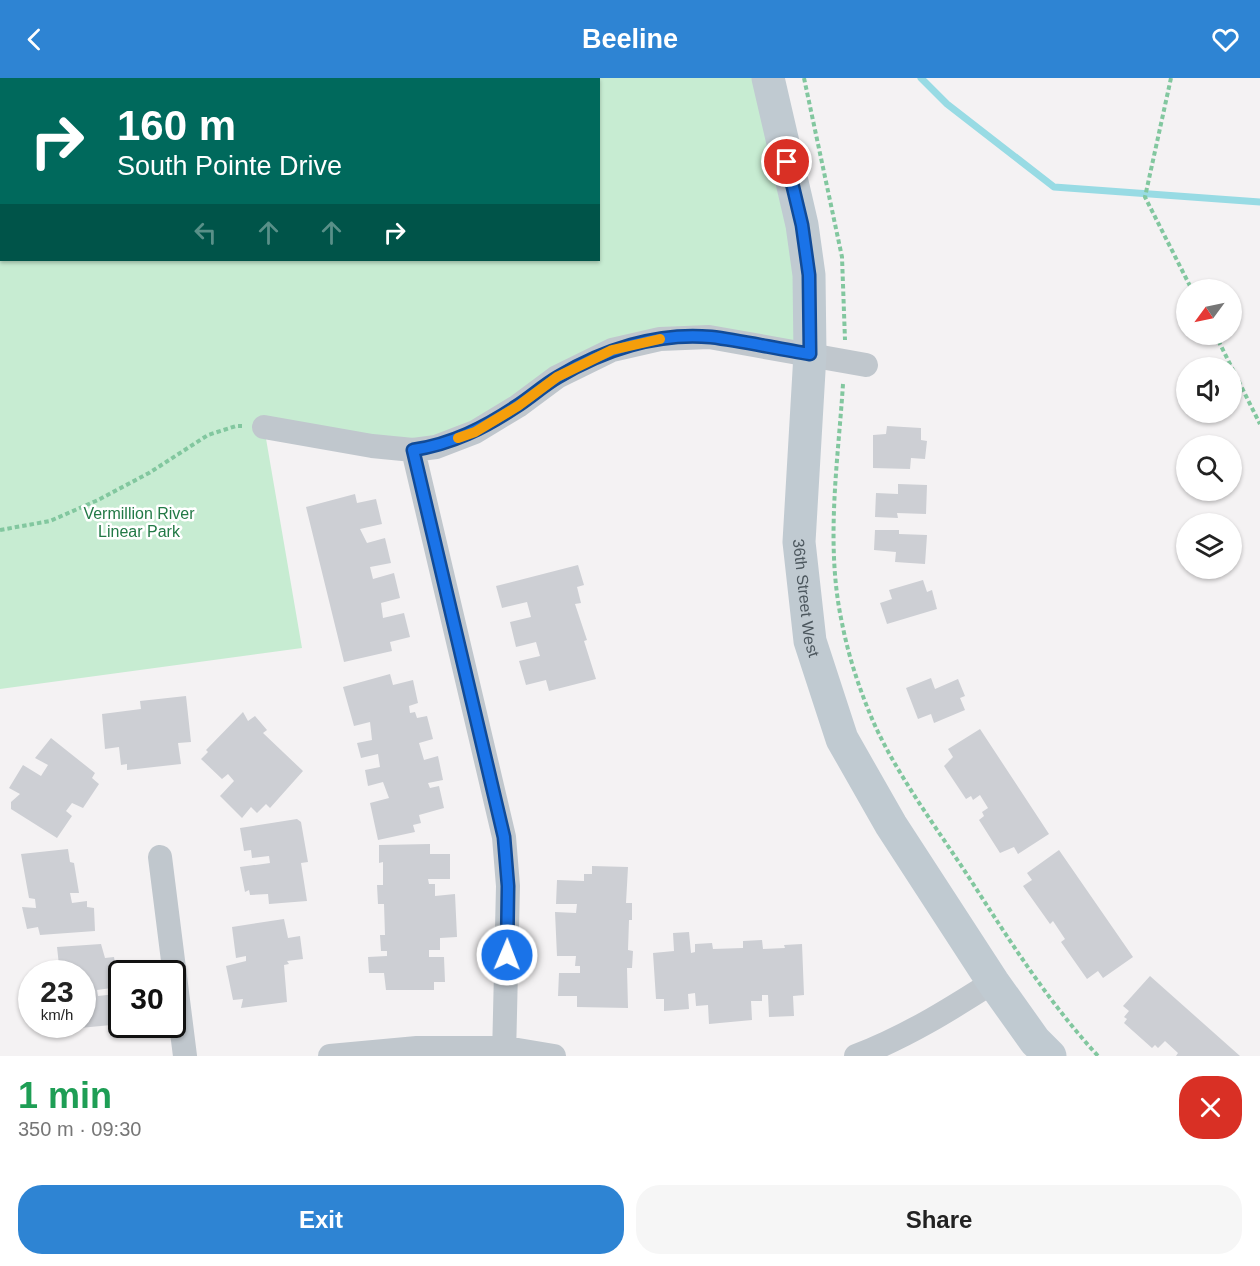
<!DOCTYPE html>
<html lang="en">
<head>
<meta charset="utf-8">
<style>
	:root { --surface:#fff; --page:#f6f6f6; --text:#222; --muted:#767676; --accent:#2e84d3 }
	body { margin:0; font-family:Helvetica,sans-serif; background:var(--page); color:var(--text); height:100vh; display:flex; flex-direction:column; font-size:22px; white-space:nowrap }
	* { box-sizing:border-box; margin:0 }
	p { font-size:20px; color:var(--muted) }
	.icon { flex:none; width:33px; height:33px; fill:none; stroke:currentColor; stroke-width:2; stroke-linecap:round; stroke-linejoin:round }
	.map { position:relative; height:978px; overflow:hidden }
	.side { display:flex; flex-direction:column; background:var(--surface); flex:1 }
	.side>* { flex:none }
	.top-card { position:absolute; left:0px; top:0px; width:600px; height:183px; box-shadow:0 2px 4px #0004; background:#00695c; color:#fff; overflow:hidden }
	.needle { width:39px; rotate:237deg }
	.tools { position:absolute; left:1176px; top:201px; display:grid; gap:12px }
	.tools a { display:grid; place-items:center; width:66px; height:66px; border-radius:50%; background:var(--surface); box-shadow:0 2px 4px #0004; font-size:30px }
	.speed { position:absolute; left:18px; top:882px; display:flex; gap:12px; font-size:30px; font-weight:700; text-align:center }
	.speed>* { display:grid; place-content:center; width:78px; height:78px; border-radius:50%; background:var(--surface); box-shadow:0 2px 4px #0004; line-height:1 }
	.speed small { font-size:15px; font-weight:400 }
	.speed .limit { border:3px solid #111; border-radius:9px; background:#fff; color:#111 }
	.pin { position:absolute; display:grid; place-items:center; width:51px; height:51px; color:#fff; margin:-26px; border:3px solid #fff; border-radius:50%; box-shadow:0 2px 6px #0007 }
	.me { position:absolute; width:66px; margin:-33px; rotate:1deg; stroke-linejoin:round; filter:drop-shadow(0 0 4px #0008) }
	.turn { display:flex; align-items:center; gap:21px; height:126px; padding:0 18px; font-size:27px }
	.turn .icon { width:78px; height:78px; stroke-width:2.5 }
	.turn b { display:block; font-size:42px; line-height:51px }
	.lanes { display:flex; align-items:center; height:57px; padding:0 18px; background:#0003; justify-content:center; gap:30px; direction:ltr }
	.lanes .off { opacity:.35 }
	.round { display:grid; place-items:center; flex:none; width:63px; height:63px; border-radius:24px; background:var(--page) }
	.headline { display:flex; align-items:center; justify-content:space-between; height:102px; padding:0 18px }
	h1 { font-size:36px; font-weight:700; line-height:45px; color:#1e9e55 }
	.primary-button { display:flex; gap:12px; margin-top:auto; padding:12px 18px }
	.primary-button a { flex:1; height:69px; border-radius:24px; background:var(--accent); color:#fff; font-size:24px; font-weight:700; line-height:69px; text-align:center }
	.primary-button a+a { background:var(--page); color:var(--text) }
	header { display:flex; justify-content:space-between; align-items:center; height:78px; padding:0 18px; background:var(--accent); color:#fff; font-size:27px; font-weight:700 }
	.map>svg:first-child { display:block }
	.green { fill:#c7ecd2 }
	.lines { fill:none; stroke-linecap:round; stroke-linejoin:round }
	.stream { stroke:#98dbe4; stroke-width:7 }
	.building { fill:#cdcfd4 }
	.path { stroke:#82c79f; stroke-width:4; stroke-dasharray:4.5 3; stroke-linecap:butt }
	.street { stroke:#c0c7cd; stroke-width:24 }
	.secondary { stroke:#c0cad1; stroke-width:33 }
	.route-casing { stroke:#114b97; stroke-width:15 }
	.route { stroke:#1a73e8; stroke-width:10 }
	.slow { stroke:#f59e0b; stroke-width:10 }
	.labels { text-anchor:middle; stroke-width:5; stroke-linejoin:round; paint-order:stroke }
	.park-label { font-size:16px; fill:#227946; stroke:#fff }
	.street-label { font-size:16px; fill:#4c575e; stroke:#fff }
</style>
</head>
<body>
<header><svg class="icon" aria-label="back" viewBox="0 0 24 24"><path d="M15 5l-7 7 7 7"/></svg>Beeline<svg class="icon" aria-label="heart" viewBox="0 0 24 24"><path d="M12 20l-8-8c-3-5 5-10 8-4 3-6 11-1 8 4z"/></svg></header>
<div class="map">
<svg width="1260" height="978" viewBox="0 0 1260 978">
	<rect width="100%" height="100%" fill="#f4f2f3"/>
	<!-- green -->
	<path class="green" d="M213 0H768L810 276 660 261 436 369 264 349 302 570 0 611V71L1 70 2 182H598V2L210 1Z"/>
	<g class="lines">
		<!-- stream -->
		<path class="stream" d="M921 0 947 26 1054 109 1260 124
			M559 2 565 0
			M0 178H2"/>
	</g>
	<!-- building -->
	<path class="building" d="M887 348 921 350V362L927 363 925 381 911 380 910 391 873 390V357L886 356Z
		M898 406 927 407 926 436 897 435 898 440 875 439 876 415 898 416Z
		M355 416 357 425 376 421 382 446 360 451 367 465 385 460 391 485 370 489 373 501 394 495 400 520 381 525 383 540 404 535 410 559 390 564 392 573 344 584 306 429Z
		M875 452H899V456L927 457 925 486 895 484 896 474 874 472Z
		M578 487 584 507 577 509 581 525 575 526 587 562 584 563 596 601 549 613 546 602 526 607 519 583 540 578 536 564 516 569 510 544 531 539 527 524 502 530 496 508Z
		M923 502 927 514 932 512 937 531 887 546 880 525 892 521 889 512Z
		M390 596 393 607 413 602 418 625 409 628 410 635 415 634 417 640 427 638 433 661 419 665 424 682 438 678 443 702 428 705 430 710 439 708 444 730 419 737 421 745 413 747 415 754 378 762 370 725 389 720 383 704 368 708 365 692 380 689 378 676 361 680 357 665 372 662 370 644 354 648 343 609Z
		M931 600 935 611 958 601 965 618 960 620 965 632 934 645 931 636 918 641 906 610Z
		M186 618 191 664 178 665 181 686 127 692V686L121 687 119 669 105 671 102 636 141 631 140 623Z
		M243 634 248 643 255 638 267 652 263 655 303 693 270 730 266 726 257 735 251 729 242 740 220 718 234 703 228 696 222 701 201 681 208 674 206 672Z
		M980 651 1049 756 1018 776 1014 769 1000 775 979 742 984 738 982 734 988 730 980 717 973 722 971 718 966 721 944 688 953 679 948 671Z
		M51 660 95 695 92 700 99 706 83 730 72 725 66 733 72 738 57 760 11 731V724L20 716 9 710 23 687 41 698 48 687 35 680Z
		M297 741 301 744 308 784 301 785 307 823 269 826 268 816 250 817 249 812 245 814 240 789 270 785 269 778 252 780 251 772 244 773 240 750Z
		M430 766V776H450V801H428L429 806H435V818L455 816 457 859 440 860V872H429V879H444L445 904H434V912H386L384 895H369L368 879 387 878V873H381L380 857H385L384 826H378L377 807H383V784L379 785V767Z
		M68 771 70 784 74 785 79 815H70L72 825 87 823V829L94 830 95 853 40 857 38 849 27 851 22 829 36 830 35 821 29 820 21 776Z
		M1059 772 1133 879 1103 900 1098 893 1087 901 1061 864 1065 861 1053 843 1050 846 1023 808 1032 802 1027 795Z
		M592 788 628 789 626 825H632V842H629L628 872 633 873 632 890H627L628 930 577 929V918H558L559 895H580V888H575L576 878H557L555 834 576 835 577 826H556L557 802 584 803V796H592Z
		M284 841 288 860 300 858 303 881 287 883 289 886 284 887 287 924 241 930 243 921 233 922 226 888 246 883V878L236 880 232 849Z
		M689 854 691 875 695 874V866L712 865 713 871 743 870V863L762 862 763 871 785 870 784 867 802 866 804 917 793 918 794 938 769 939 768 917H762V923H751L752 942 709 946 708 927 696 928 695 915 688 916 689 931 664 933V921H656L653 875 674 873 673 855Z
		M101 866 105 880 114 879 119 909 97 912 98 918 116 916V921L122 922V946L69 951 68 946H82V896H60L57 869Z
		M1150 898 1240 978H1176L1178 975 1165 963 1158 970 1155 967 1152 970 1124 945 1127 941 1124 939 1129 933 1123 928Z"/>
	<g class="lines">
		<!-- path -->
		<path class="path" d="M804 0 842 179 845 262
			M1171 0 1145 119 1192 212
			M210 2 213 0
			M0 71 2 70
			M1215 256 1260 346
			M843 306C838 384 825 467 842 545 848 576 858 607 870 636 892 690 936 749 968 798 1010 863 1046 921 1098 978
			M0 452 50 443 98 422 149 395 208 357 236 348H242"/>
		<!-- street -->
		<path class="street" d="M264 349 372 368 413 372 436 369 475 354 518 328 557 299 612 272 660 261 709 259 866 287
			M413 372 504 759 508 808 504 978
			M160 779 185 978
			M330 978 417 970H505L554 978
			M856 978C906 959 949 932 993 904"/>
		<!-- secondary -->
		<path class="secondary" id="s1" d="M768 0 802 147 809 197 810 276 799 464 810 563 842 661 891 747 993 904 1035 963 1050 978"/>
	</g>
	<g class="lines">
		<!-- route casing -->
		<g class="route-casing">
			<path id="route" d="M507 877 508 808 504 759 413 372C452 366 484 350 517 328 531 319 544 307 558 299 603 272 657 254 711 259 744 263 777 271 810 276L809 197 802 147 787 84"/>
		</g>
		<!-- route -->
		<use href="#route" class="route"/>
		<!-- slow -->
		<path class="slow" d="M458 360 475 354 518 328 557 299 612 272 660 261"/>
	</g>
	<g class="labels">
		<!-- park labels -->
		<g class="park-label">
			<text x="139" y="441">Vermillion River<tspan x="139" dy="18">Linear Park</tspan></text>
		</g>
		<!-- street labels -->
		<g class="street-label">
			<text dy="6" stroke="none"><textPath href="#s1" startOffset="525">36th Street West</textPath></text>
		</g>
	</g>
</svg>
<div class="tools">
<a><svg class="needle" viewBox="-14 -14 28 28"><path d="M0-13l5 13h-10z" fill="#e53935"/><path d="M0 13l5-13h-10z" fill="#767676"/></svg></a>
<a><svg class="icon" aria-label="sound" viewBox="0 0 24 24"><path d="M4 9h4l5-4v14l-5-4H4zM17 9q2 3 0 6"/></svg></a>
<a><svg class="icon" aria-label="search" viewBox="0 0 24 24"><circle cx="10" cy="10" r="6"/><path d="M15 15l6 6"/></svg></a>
<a><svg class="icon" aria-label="layers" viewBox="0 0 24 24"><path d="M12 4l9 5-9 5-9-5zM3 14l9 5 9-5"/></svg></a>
</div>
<div class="speed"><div>23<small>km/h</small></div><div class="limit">30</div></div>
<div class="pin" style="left:787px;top:84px;background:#d93025"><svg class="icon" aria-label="arrive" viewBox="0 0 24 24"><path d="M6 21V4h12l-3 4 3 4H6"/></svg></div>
<svg class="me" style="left:507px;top:877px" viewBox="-20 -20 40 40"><circle r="17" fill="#1a73e8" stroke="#fff" stroke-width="3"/><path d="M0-11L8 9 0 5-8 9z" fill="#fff"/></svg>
<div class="top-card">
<div class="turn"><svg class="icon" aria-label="right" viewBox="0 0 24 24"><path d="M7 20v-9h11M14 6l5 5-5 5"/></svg><div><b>160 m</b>South Pointe Drive</div></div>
<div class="lanes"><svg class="icon off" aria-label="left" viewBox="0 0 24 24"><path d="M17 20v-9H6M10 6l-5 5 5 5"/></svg><svg class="icon off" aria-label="ahead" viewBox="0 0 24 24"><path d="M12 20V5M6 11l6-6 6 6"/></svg><svg class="icon off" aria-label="ahead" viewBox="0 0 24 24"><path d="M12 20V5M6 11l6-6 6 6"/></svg><svg class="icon" aria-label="right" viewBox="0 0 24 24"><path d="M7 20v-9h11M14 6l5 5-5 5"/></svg></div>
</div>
</div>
<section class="side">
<div class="headline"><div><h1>1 min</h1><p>350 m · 09:30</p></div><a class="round" style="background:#d93025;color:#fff"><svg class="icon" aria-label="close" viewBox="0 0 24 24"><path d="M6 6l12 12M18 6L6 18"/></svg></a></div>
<div class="primary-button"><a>Exit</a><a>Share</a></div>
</section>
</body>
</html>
